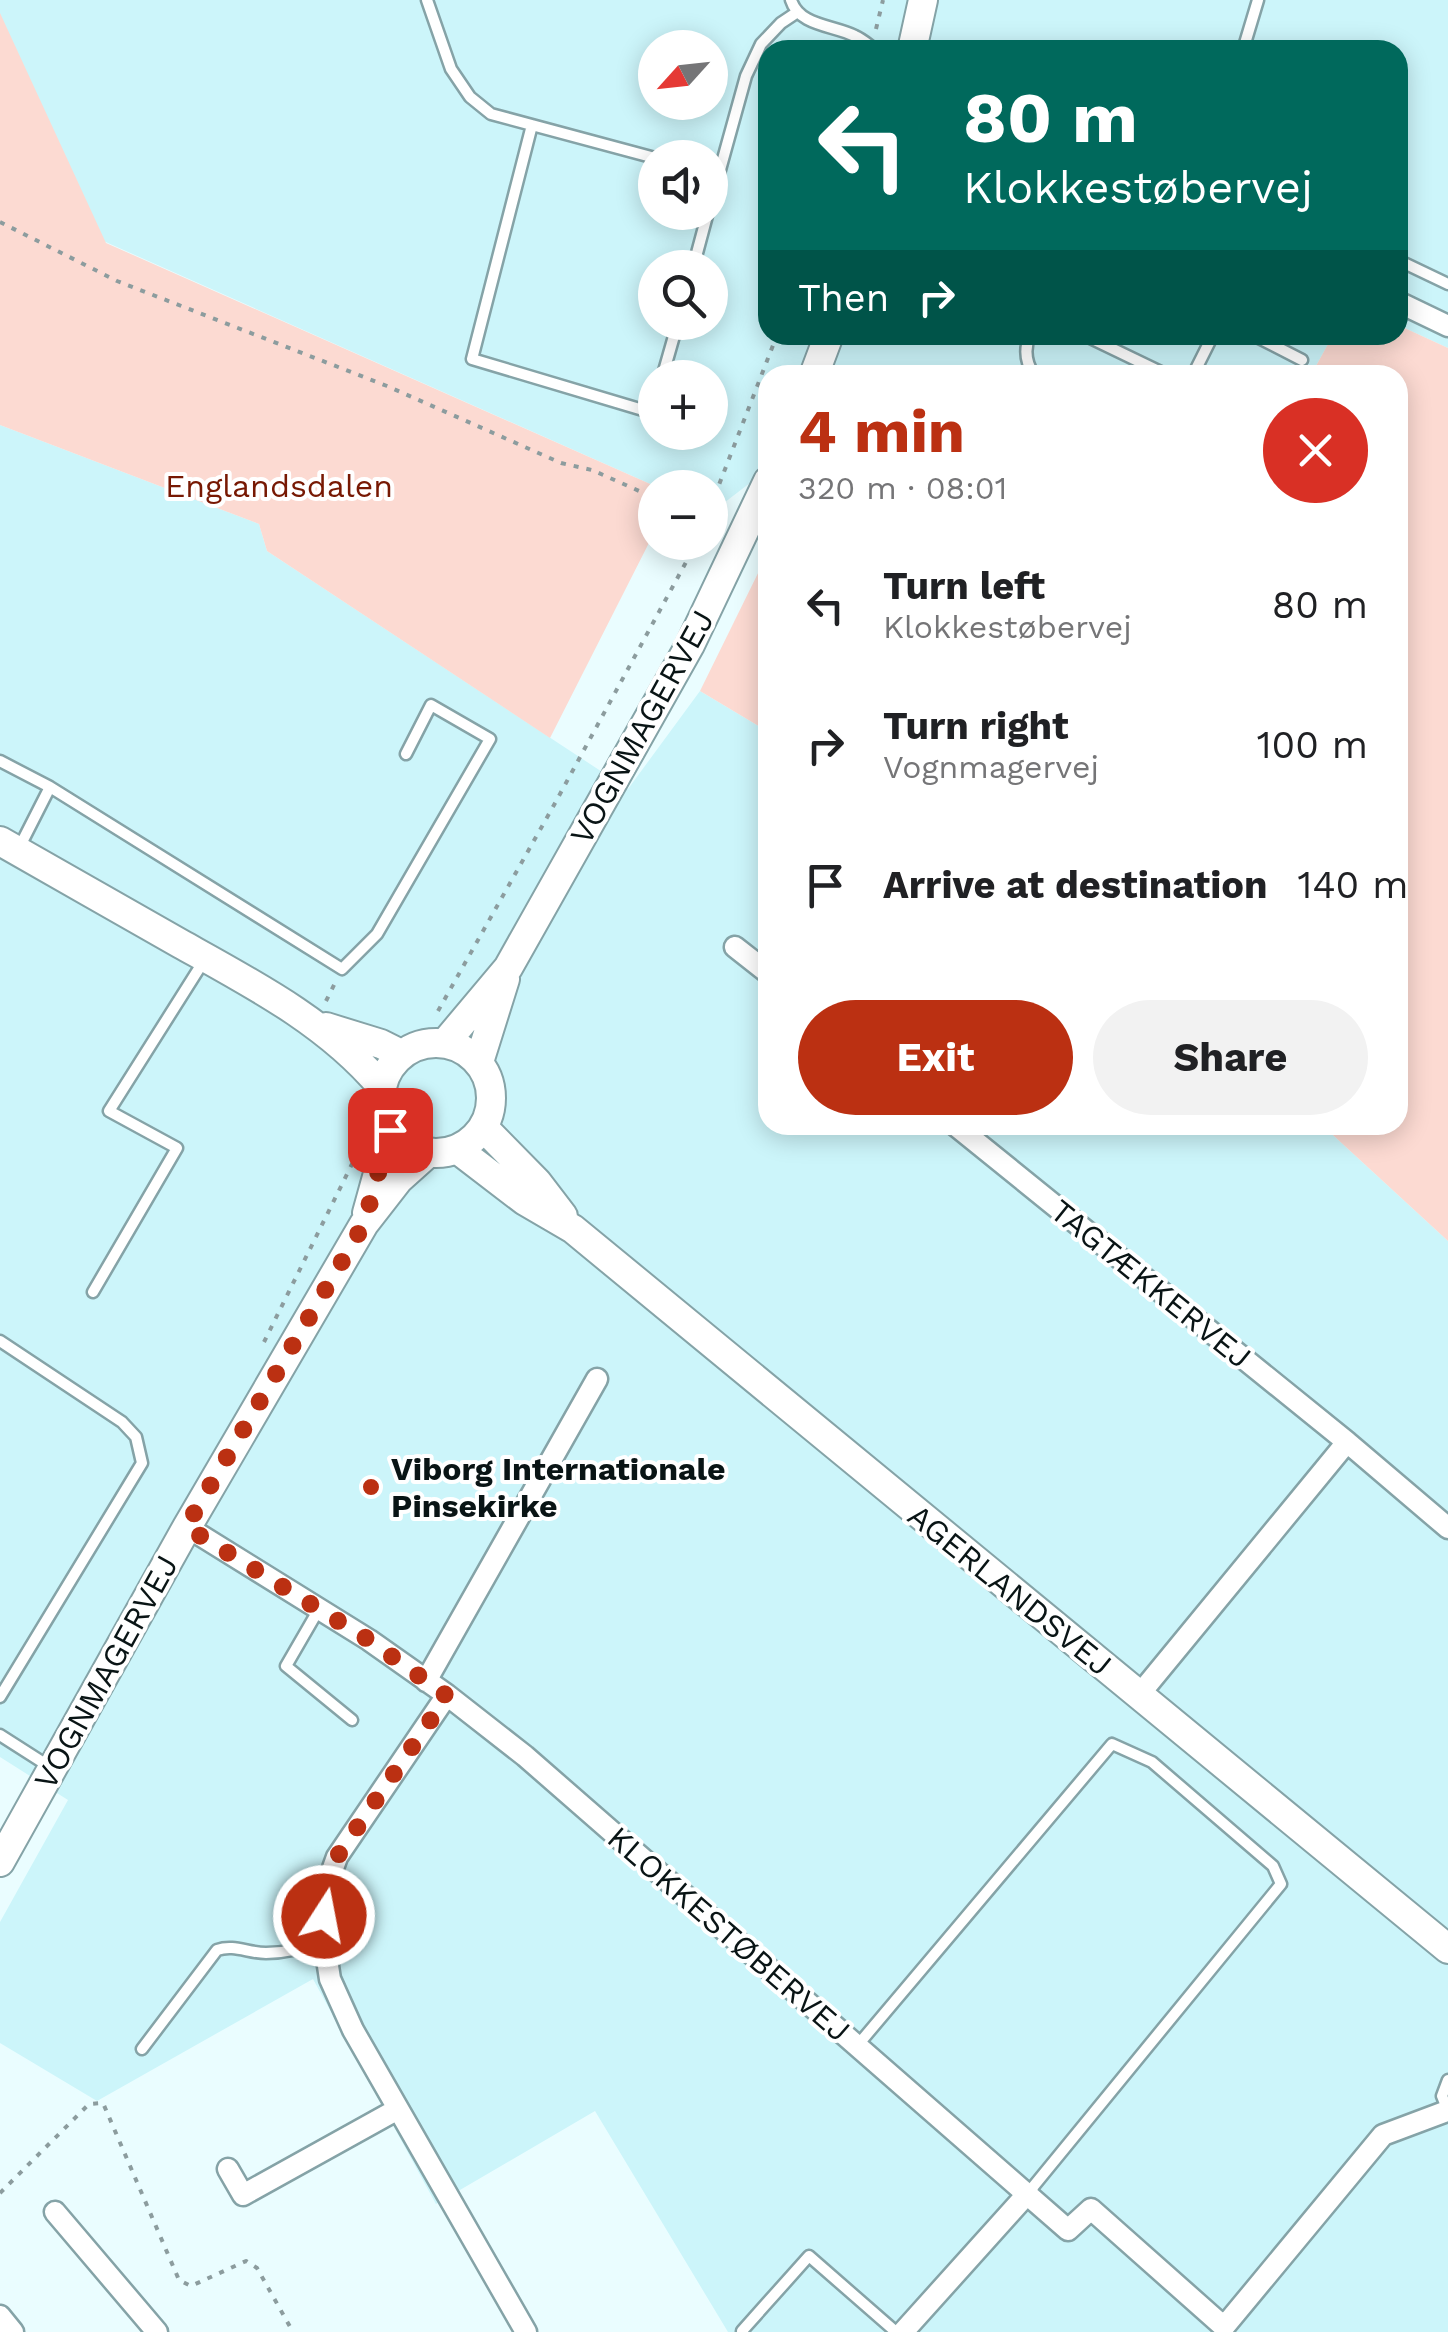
<!DOCTYPE html>
<html lang="en">
<head>
<meta charset="utf-8">
<style>
	:root { --surface:#fff; --page:#f2f2f2; --text:#202124; --muted:#757577; --accent:#bb3012 }
	body { margin:0; font-family:"Work Sans",sans-serif; background:var(--page); color:var(--text); height:100vh; display:flex; flex-direction:column; font-size:38px; white-space:nowrap }
	* { box-sizing:border-box; margin:0 }
	p { font-size:32px; color:var(--muted) }
	.icon { flex:none; width:55px; height:55px; fill:none; stroke:currentColor; stroke-width:2; stroke-linecap:round; stroke-linejoin:round }
	.map { position:relative; flex:1; overflow:hidden }
	.drawer { position:absolute; left:758px; top:365px; width:650px; height:770px; display:flex; flex-direction:column; background:var(--surface); border-radius:30px; box-shadow:0 5px 25px #0003 }
	.drawer>* { flex:none }
	.hud { position:absolute; left:758px; top:40px; width:650px; height:305px; border-radius:30px; box-shadow:0 5px 25px #0003; background:#00695c; color:#fff; overflow:hidden }
	.needle { width:65px; rotate:243deg }
	.buttons { position:absolute; left:638px; top:30px; display:grid; gap:20px }
	.buttons a { display:grid; place-items:center; width:90px; height:90px; border-radius:50%; background:var(--surface); box-shadow:0 5px 25px #0003; font-size:50px }
	.pin { position:absolute; display:grid; place-items:center; width:85px; height:85px; color:#fff; margin:-42px; border-radius:20px; box-shadow:0 5px 15px #0006 }
	.me { position:absolute; width:110px; margin:-55px; rotate:11deg; stroke-linejoin:round; filter:drop-shadow(0 0 8px #0008) }
	.turn { display:flex; align-items:center; gap:35px; height:210px; padding:0 40px; font-size:45px }
	.turn .icon { width:130px; height:130px; stroke-width:2.5 }
	.turn b { display:block; font-size:70px; line-height:85px }
	.then { display:flex; align-items:center; height:95px; padding:0 40px; background:#0003; gap:20px; font-size:38px }
	.round { display:grid; place-items:center; flex:none; width:105px; height:105px; border-radius:52px; background:var(--page) }
	.summary { display:flex; align-items:center; justify-content:space-between; height:170px; padding:0 40px }
	h1 { font-size:60px; font-weight:700; line-height:75px; color:var(--accent) }
	.primary-button { display:flex; gap:20px; margin-top:auto; padding:20px 40px }
	.primary-button a { flex:1; height:115px; border-radius:60px; background:var(--accent); color:#fff; font-size:40px; font-weight:700; line-height:115px; text-align:center }
	.primary-button a+a { background:var(--page); color:var(--text) }
	ul { padding:0; list-style:none }
	li { display:flex; align-items:center; gap:30px; height:140px; padding:0 40px }
	li div { flex:1 }
	li b { display:block; font-size:38px }
	li em { font-style:normal }
	.map>svg:first-child { display:block }
	.built { fill:#ccf5fa; fill-rule:evenodd }
	.green { fill:#fcdad2 }
	.lines { fill:none; stroke-linecap:round; stroke-linejoin:round }
	.lane-casing { stroke:#85a3a7; stroke-width:15 }
	.street-casing { stroke:#85a3a7; stroke-width:25 }
	.secondary-casing { stroke:#85a3a7; stroke-width:32 }
	.path { stroke:#8c9c9e; stroke-width:4; stroke-dasharray:5 8; stroke-linecap:butt }
	.lane { stroke:#fff; stroke-width:10 }
	.street { stroke:#fff; stroke-width:20 }
	.secondary { stroke:#fff; stroke-width:28 }
	.route { stroke:#bb3012; stroke-width:18; stroke-dasharray:0 32.4 }
	.poi-dot { fill:#bb3012; stroke:#fff; stroke-width:4 }
	.labels { text-anchor:middle; stroke-width:8; stroke-linejoin:round; paint-order:stroke }
	.park-label { font-size:32px; fill:#771803; stroke:#fff }
	.street-label { font-size:32px; fill:#091415; stroke:#fff }
	.poi-label { font-size:32px; font-weight:bold; fill:#091415; stroke:#fff; text-anchor:start }
</style>
</head>
<body>
<div class="map">
<svg width="1448" height="2332" viewBox="0 0 1448 2332">
	<rect width="100%" height="100%" fill="#eafdff"/>
	<!-- built -->
	<path class="built" d="M0 0H1448V348L1398 325V50H768V335H1333L1311 375H768L767 470 712 512 710 488 657 487 0 195ZM655 48H710V102H655ZM655 158H710V212H655ZM655 268H710V322H655ZM655 378H710V432H655Z
		M0 425 259 524 267 551 628 789 700 691 767 731 768 1125H1322L1448 1241V2332H728L595 2111 436 2204 313 1979 97 2101 0 2043V1922L68 1800 0 1757Z"/>
	<!-- green -->
	<path class="green" d="M0 13 106 243 657 487 655 531 550 738 267 551 259 524 0 425Z
		M1398 325 1448 348V1241L1322 1125H1398V375H1311L1333 335H1398Z
		M767 555 768 731H767L700 691Z"/>
	<g class="lines">
		<!-- lane casing -->
		<g class="lane-casing">
			<path id="lane" d="M427 0 451 69 470 97 491 114 655 158
				M791 0C799 26 833 25 855 36 862 39 869 45 876 50
				M1243 50 1258 0
				M532 125 472 359 653 413 655 404
				M710 206 746 76 761 44 781 23 796 13
				M1398 263H1404L1448 284
				M693 268 708 212
				M1030 335C1024 349 1026 363 1034 375
				M1084 335 1167 375
				M1253 335 1302 360
				M1193 375 1213 335
				M662 378 678 322
				M0 761 50 787 342 969 377 934 490 739 431 705 406 754
				M18 850 50 787
				M93 1292 177 1148 109 1111 205 959
				M0 1341 122 1422 136 1437 142 1463 0 1697
				M319 1609 286 1666 352 1720
				M0 1735 50 1767
				M857 2046 1112 1744 1152 1762 1273 1866 1281 1884 1028 2193
				M142 2049 217 1950C234 1944 248 1953 266 1953 286 1953 305 1948 323 1940
				M1448 2080 1442 2096 1448 2111
				M742 2331 809 2256 896 2332"/>
		</g>
		<!-- street casing -->
		<g class="street-casing">
			<path id="street" d="M1398 302 1448 326
				M735 947 768 973
				M955 1125 1347 1442 1448 1528
				M187 1527 369 1640 447 1695 525 1756 1068 2230 1091 2209 1224 2327 1383 2135 1447 2111
				M426 1681 597 1379
				M447 1695 337 1857 324 1893V1940L330 1979 353 2030 526 2332
				M1139 1695 1347 1442
				M228 2169 243 2195 398 2109
				M55 2212 157 2332
				M0 2316 13 2332
				M903 2332 1028 2193"/>
		</g>
		<!-- secondary casing -->
		<g class="secondary-casing">
			<path id="secondary" d="M912 50 923 0
				M814 375 829 335
				M0 841C60 875 121 910 181 944 253 984 328 1023 381 1086
				M326 1027 381 1044 401 1054
				M381 1098a55 55 0 1 1 110 0a55 55 0 1 1-110 0Z
				M445 1043 508 968 690 645 768 481
				M479 1062 505 979
				M483 1127 537 1182 563 1216
				M457 1149 525 1201 573 1229 1448 1949
				M367 1213 390 1130
				M0 1862 187 1527 364 1224 399 1179 428 1153"/>
		</g>
		<!-- path -->
		<path class="path" d="M876 29 883 0
			M0 222 117 281 387 386 561 463 592 470 655 498
			M710 508 777 335
			M326 1001 335 983
			M438 1011 554 805 697 542
			M264 1342 355 1158
			M0 2193 89 2104 103 2103 179 2280 191 2286 246 2261 257 2268 293 2332"/>
		<!-- lane -->
		<use href="#lane" class="lane"/>
		<!-- street -->
		<use href="#street" class="street"/>
		<!-- secondary -->
		<use href="#secondary" class="secondary"/>
	</g>
	<g class="lines">
		<!-- route -->
		<path class="route" d="M324 1916V1893L337 1857 447 1696 369 1640 186 1527 364 1224 390 1130"/>
	</g>
	<!-- markers -->
	<circle class="poi-dot" cx="371" cy="1487" r="10"/>
	<g class="labels">
		<!-- park labels -->
		<g class="park-label">
			<text x="279" y="497">Englandsdalen</text>
		</g>
		<!-- street labels -->
		<g class="street-label">
			<text transform="translate(642 727) rotate(-61)" y="11">VOGNMAGERVEJ</text>
			<text transform="translate(1151 1284) rotate(39)" y="11">TAGTÆKKERVEJ</text>
			<text transform="translate(1010 1590) rotate(39)" y="11">AGERLANDSVEJ</text>
			<text transform="translate(106 1672) rotate(-61)" y="11">VOGNMAGERVEJ</text>
			<text transform="translate(729 1934) rotate(41)" y="11">KLOKKESTØBERVEJ</text>
		</g>
		<!-- poi labels -->
		<g class="poi-label">
			<text x="391" y="1480">Viborg Internationale<tspan x="391" dy="37">Pinsekirke</tspan></text>
		</g>
	</g>
</svg>
<div class="buttons">
<a><svg class="needle" viewBox="-14 -14 28 28"><path d="M0-13l5 13h-10z" fill="#e53935"/><path d="M0 13l5-13h-10z" fill="#757577"/></svg></a>
<a><svg class="icon" aria-label="sound" viewBox="0 0 24 24"><path d="M4 9h4l5-4v14l-5-4H4zM17 9q2 3 0 6"/></svg></a>
<a><svg class="icon" aria-label="search" viewBox="0 0 24 24"><circle cx="10" cy="10" r="6"/><path d="M15 15l6 6"/></svg></a>
<a>+</a>
<a>−</a>
</div>
<div class="pin" style="left:390px;top:1130px;background:#d93025"><svg class="icon" aria-label="arrive" viewBox="0 0 24 24"><path d="M6 21V4h12l-3 4 3 4H6"/></svg></div>
<svg class="me" style="left:324px;top:1916px" viewBox="-20 -20 40 40"><circle r="17" fill="#bb3012" stroke="#fff" stroke-width="3"/><path d="M0-11L8 9 0 5-8 9z" fill="#fff"/></svg>
<div class="hud">
<div class="turn"><svg class="icon" aria-label="left" viewBox="0 0 24 24"><path d="M17 20v-9H6M10 6l-5 5 5 5"/></svg><div><b>80 m</b>Klokkestøbervej</div></div>
<div class="then">Then<svg class="icon" aria-label="right" viewBox="0 0 24 24"><path d="M7 20v-9h11M14 6l5 5-5 5"/></svg></div>
</div>
<section class="drawer">
<div class="summary"><div><h1>4 min</h1><p>320 m · 08:01</p></div><a class="round" style="background:#d93025;color:#fff"><svg class="icon" aria-label="close" viewBox="0 0 24 24"><path d="M6 6l12 12M18 6L6 18"/></svg></a></div>
<ul>
<li><svg class="icon" aria-label="left" viewBox="0 0 24 24"><path d="M17 20v-9H6M10 6l-5 5 5 5"/></svg><div><b>Turn left</b><p>Klokkestøbervej</p></div><em>80 m</em></li>
<li><svg class="icon" aria-label="right" viewBox="0 0 24 24"><path d="M7 20v-9h11M14 6l5 5-5 5"/></svg><div><b>Turn right</b><p>Vognmagervej</p></div><em>100 m</em></li>
<li><svg class="icon" aria-label="arrive" viewBox="0 0 24 24"><path d="M6 21V4h12l-3 4 3 4H6"/></svg><div><b>Arrive at destination</b></div><em>140 m</em></li>
</ul>
<div class="primary-button"><a>Exit</a><a>Share</a></div>
</section>
</div>
</body>
</html>
